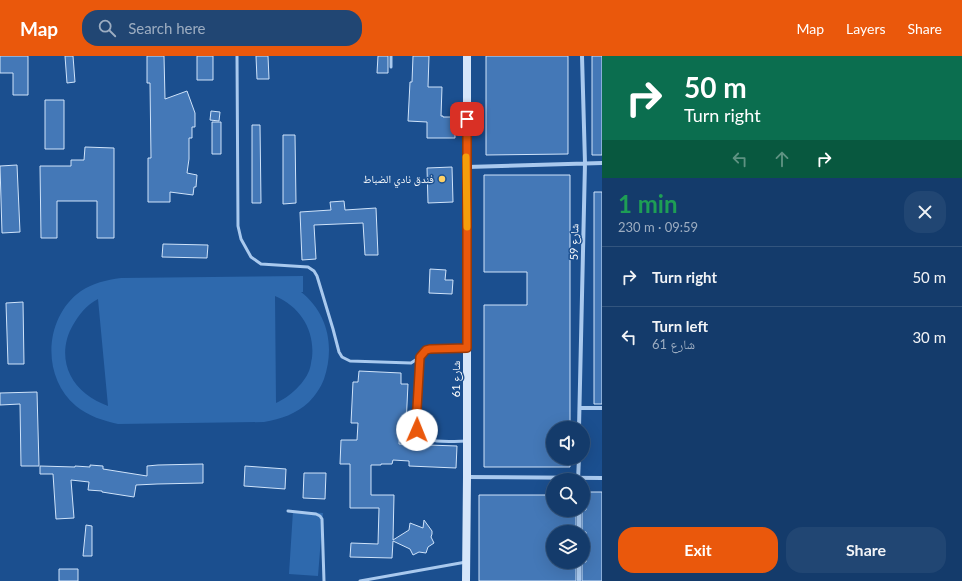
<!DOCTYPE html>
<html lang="en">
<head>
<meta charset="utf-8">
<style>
	:root { --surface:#143b6b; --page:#214673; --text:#f1f3f6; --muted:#9dadc1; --line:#33557e; --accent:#ea580c }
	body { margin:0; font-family:Lato,"Noto Naskh Arabic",sans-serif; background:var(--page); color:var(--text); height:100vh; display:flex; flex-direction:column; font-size:15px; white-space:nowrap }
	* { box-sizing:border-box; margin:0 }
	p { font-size:13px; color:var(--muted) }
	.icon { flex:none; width:22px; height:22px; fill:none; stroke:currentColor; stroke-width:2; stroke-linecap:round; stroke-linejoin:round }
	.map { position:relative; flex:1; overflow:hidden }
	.details { display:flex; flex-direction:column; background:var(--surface); width:360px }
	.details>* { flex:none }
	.guide { background:#0b6e4f; color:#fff; overflow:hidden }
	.buttons { position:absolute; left:546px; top:365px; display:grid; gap:8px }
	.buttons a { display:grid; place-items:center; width:44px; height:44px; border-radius:50%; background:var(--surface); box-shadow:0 4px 16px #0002,0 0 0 1px var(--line); font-size:20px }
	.pin { position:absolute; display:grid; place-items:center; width:34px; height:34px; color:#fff; margin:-17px; border-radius:8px; box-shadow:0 2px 6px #0006 }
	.me { position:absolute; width:44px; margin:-22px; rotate:1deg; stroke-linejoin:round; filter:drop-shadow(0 0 3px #0008) }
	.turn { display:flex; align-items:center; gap:14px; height:84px; padding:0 16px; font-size:18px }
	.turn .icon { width:52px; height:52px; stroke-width:2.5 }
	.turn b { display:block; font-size:28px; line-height:34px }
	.lanes { display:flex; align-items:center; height:38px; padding:0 16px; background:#0003; justify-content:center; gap:20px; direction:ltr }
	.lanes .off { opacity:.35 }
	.round { display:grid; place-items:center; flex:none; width:42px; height:42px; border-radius:16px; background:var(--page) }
	.head { display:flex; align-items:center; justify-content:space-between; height:68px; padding:0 16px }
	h1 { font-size:24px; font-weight:700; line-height:30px; color:#1e9e55 }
	.primary-button { display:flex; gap:8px; margin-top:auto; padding:8px 16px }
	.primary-button a { flex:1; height:46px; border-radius:16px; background:var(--accent); color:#fff; font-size:16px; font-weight:700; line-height:46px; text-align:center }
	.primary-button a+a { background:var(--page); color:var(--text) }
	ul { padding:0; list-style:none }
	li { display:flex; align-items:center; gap:12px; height:60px; padding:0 16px; border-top:1px solid var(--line) }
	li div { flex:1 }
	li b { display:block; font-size:15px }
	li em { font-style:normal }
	header { display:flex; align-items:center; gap:24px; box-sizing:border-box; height:56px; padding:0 20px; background:var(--accent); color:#fff }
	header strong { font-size:19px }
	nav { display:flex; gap:22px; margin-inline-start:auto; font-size:14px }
	.search { width:280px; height:36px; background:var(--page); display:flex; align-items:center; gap:10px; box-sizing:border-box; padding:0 14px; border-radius:16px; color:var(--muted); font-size:15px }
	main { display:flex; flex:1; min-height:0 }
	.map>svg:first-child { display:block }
	.green { fill:#2e69ad; fill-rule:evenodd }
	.building { fill:#4478b7; stroke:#cfe3fa }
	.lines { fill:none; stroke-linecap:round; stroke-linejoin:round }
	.lane { stroke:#a9c9ee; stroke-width:3 }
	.street { stroke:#a9c9ee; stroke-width:4 }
	.secondary { stroke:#d6e6fa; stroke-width:8 }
	.route-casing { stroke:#983908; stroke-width:10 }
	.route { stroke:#ea580c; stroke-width:7 }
	.slow { stroke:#f59e0b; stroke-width:7 }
	.poi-dot { fill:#ffd166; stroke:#1b4f8f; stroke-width:1.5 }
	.labels { text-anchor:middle; stroke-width:3; stroke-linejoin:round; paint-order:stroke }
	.poi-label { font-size:11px; fill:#fff; stroke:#1b4f8f; text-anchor:end }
	.street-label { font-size:11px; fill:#fff; stroke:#1b4f8f }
</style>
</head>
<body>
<header>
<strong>Map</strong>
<div class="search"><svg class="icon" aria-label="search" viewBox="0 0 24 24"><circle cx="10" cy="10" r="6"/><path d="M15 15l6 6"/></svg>Search here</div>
<nav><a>Map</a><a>Layers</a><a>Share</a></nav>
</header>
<main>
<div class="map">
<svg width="602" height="525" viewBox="0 0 602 525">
	<rect width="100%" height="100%" fill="#1b4f8f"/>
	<!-- green -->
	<path class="green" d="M303 220V236H301C328 257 335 291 324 323 321 331 315 340 309 346 296 358 281 363 264 366L118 368C104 365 88 360 76 350 41 321 44 261 81 235 93 227 106 224 121 222ZM275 240C301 251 315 275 312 302 311 305 311 309 310 312 306 326 290 341 276 347ZM98 243 108 350C100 347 92 343 86 338 64 321 59 293 73 269 79 259 86 249 98 243Z
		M293 455 323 457 318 520 289 518Z"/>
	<!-- building -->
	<path class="building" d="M0 0H28V39H13V17H0Z
		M65 0H73L75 26 67 27Z
		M147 0H164L165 43 187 35 195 57V71H192V82H189V103L187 117 197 119 196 131H194L193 139 170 136V146H148V102H151L150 27H147Z
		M197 0H213V24H197Z
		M256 0H268L269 23H257Z
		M378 0H388V17H377Z
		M413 0H429L428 31H442L441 60H443V61H455V82H427V66L408 65 410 26H412Z
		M486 0H568V98L486 99Z
		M592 0H602V99H592Z
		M45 44H64V93H45Z
		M211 55 220 56 219 65 210 64Z
		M212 66H221V98H212Z
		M252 69H260L261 147H252Z
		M283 79H295L296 147 283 148Z
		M85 91 114 92V182H97V145H57V182H41L40 110H71V104H84Z
		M17 109 20 176 2 177 0 110Z
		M452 111 453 146 428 147 427 112Z
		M484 119H570V372H553V402H570V411H484V249H527V216H484Z
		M594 136H602V348H594Z
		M344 145 345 154 376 152 378 199H365L363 167 314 169 316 203 302 204 300 156 331 154 330 146Z
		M163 188 208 189 207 202 162 201Z
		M430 213 446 214 445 224H453L452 238 429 237Z
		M23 246 24 308H8L6 247Z
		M359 315 401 317V328H408L406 369 400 368 399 388 457 390 456 412 409 410V405L393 404 392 408H381V409H371V439H394L393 484 409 474 410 467 423 472 424 464 432 475V478L431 481 434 487 428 491 426 497 419 496 413 499 410 493 393 485 392 502 350 501 351 487 378 488 379 452H350V408H340L341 384H357L358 367H351L353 326H358Z
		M37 336 39 410H21L20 348 0 349V337Z
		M203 408V427L157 428 136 429 134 441 102 436V435L88 434 89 426 71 424 74 462 56 463 53 418H40V410L75 411V410L90 411V409L103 410V413L147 420V410L158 409Z
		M245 410 286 413 285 433 244 430Z
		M304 417H326L325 443 303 442Z
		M585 436H602V525H582V506H586V476H582V454H586Z
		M479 439H553V454H576V476H553V506H576V525H479Z
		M86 469 92 470V500H83Z
		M59 513H78V525H59Z"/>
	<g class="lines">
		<!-- lane -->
		<path class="lane" d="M237 0 238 170 241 183 251 201 261 208 308 211 314 215 317 220 333 273 339 296 342 301 350 305 411 307 420 301 426 294 430 293 467 292
			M391 11V0
			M420 301 416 369C416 372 417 376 419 378 426 388 456 385 467 385
			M288 455 316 458 320 460 322 463 324 525
			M360 525 466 506"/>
		<!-- street -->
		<path class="street" d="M467 111 602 107
			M580 352H602
			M579 372 585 107 582 0
			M467 421 602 422
			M578 424 579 402
			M579 454V476
			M579 506V525"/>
		<!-- secondary -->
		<path class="secondary" d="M466 525 467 421V0"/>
	</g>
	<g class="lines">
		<!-- route casing -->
		<g class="route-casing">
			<path id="route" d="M417 374 416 369 420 301 426 294 430 293 467 292V63"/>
		</g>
		<!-- route -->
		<use href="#route" class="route"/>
		<!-- slow -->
		<path class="slow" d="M466 101 467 171"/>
	</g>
	<!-- markers -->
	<circle class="poi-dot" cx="442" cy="123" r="4"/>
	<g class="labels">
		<!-- poi labels -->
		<g class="poi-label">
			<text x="434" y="127">فندق نادي الضباط</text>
		</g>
		<!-- street labels -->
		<g class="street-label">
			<text transform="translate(574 186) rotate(-89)" y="4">شارع 59</text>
			<text transform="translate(456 323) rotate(-90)" y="4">شارع 61</text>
		</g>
	</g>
</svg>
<div class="buttons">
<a><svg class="icon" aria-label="sound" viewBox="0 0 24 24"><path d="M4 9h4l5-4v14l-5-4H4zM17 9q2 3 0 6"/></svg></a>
<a><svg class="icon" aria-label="search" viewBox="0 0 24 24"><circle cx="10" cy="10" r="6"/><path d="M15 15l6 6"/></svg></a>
<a><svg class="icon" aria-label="layers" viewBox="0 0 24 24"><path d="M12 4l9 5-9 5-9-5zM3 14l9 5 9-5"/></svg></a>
</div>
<div class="pin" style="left:467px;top:63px;background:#d93025"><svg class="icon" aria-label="arrive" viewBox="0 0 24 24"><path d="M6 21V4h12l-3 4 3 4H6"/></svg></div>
<svg class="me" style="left:417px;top:374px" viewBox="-20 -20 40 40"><circle r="19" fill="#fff"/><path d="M0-13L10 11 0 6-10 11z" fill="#ea580c"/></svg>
</div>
<section class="details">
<div class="guide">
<div class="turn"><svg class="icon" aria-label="right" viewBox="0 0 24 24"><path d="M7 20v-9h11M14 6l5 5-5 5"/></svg><div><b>50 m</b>Turn right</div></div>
<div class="lanes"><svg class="icon off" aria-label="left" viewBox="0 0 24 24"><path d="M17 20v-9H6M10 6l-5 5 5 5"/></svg><svg class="icon off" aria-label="ahead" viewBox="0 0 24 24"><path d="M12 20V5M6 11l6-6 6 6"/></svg><svg class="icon" aria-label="right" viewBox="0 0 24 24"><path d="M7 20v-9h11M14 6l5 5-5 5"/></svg></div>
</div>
<div class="head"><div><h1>1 min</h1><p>230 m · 09:59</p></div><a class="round"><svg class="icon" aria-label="close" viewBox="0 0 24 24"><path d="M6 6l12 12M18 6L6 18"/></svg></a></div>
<ul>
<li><svg class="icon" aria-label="right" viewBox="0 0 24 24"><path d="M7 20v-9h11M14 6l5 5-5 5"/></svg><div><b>Turn right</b></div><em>50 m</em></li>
<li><svg class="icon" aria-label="left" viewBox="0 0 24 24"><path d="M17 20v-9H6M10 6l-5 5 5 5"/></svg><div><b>Turn left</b><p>شارع 61</p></div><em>30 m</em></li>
</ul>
<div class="primary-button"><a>Exit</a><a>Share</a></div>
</section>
</main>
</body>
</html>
